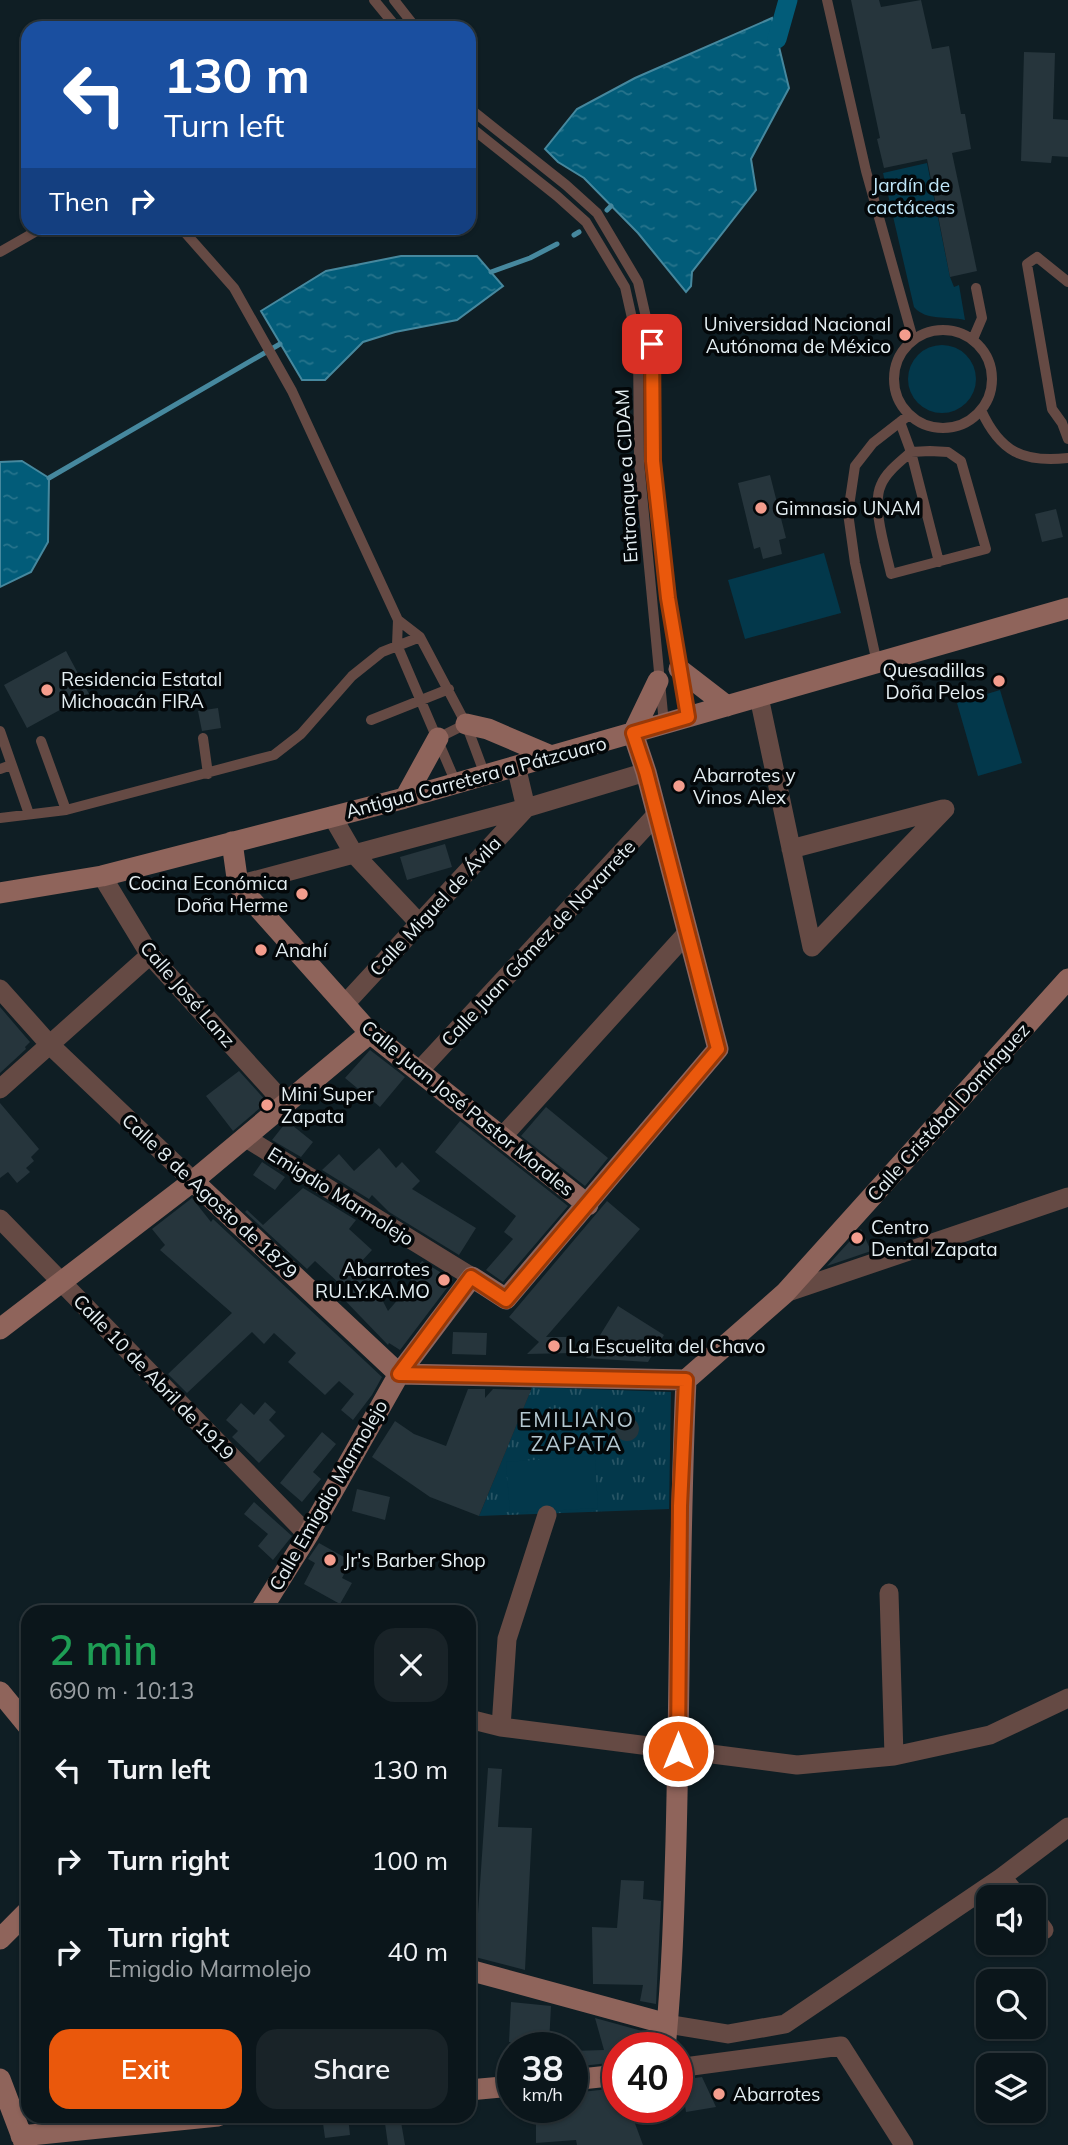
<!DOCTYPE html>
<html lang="en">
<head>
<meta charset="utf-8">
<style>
	:root { --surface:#0b161b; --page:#192328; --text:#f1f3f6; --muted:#9a9fa3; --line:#2b353a; --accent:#ea580c }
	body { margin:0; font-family:Mulish,sans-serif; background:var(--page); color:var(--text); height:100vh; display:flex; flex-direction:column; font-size:26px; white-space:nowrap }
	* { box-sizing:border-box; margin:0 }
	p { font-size:23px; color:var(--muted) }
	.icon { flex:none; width:38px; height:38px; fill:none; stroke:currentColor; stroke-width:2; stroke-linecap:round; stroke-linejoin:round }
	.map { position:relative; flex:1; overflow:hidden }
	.side { position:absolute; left:21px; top:1605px; width:455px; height:518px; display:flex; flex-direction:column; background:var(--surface); border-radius:21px; box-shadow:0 2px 5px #0004,0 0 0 2px var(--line) }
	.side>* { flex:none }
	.hud { position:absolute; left:21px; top:21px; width:455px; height:214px; border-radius:21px; box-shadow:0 2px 5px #0004,0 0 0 2px var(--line); background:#1a4fa0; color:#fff; overflow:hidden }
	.controls { position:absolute; left:976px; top:1885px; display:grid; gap:14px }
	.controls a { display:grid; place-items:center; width:70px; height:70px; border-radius:14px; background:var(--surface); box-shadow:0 2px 5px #0004,0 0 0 2px var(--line); font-size:35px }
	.speed { position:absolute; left:497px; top:2032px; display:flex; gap:14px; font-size:35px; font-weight:700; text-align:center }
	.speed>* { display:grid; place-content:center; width:91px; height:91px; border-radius:50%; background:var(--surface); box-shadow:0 2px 5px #0004,0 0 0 2px var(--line); line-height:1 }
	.speed small { font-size:18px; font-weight:400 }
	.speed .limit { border:10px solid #d22; background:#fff; color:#111 }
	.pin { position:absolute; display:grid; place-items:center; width:60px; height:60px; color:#fff; margin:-30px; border-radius:14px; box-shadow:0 4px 10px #0006 }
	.me { position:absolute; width:77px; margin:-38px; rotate:0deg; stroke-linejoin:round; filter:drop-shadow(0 0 5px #0008) }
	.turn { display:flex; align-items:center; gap:24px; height:147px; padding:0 28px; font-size:32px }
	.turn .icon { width:91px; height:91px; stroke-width:2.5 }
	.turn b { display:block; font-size:49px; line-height:60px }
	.then { display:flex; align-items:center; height:66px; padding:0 28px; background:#0003; gap:14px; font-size:26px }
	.round { display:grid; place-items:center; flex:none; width:74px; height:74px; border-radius:21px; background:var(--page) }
	.summary { display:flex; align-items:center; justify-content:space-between; height:119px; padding:0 28px }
	h1 { font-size:42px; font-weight:600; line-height:52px; color:#1e9e55 }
	.button { display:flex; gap:14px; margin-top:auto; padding:14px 28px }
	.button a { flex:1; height:80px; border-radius:21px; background:var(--accent); color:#fff; font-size:28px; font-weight:600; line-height:80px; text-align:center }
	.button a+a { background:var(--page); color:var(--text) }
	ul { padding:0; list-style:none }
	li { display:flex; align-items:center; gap:21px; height:91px; padding:0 28px }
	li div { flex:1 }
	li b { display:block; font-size:26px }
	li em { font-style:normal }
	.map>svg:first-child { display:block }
	.grass { fill:url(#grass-tufts) }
	.garden { fill:#03384b }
	.water { fill:url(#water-ripples); stroke:#46889e; stroke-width:2 }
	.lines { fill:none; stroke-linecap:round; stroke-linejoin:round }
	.stream { stroke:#46889e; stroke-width:5 }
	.canal { stroke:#025c79; stroke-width:19 }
	.building { fill:#26353c }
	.lane { stroke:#654a44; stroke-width:10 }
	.street { stroke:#654a44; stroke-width:19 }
	.secondary { stroke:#8f645b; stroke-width:21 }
	.route-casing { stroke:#983908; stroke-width:18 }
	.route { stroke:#ea580c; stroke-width:12 }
	.poi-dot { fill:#f49d8d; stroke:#030709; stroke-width:2.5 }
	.labels { text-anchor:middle; stroke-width:7; stroke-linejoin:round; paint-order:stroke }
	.park-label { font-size:19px; fill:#c0e6f8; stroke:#030709 }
	.poi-label { font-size:19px; fill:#e5eff3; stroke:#030709; text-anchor:start }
	.street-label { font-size:19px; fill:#e5eff3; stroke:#030709 }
	.neighbourhood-label { font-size:21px; letter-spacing:2px; fill:#b5c8d1; stroke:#030709 }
</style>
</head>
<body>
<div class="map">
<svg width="1068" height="2145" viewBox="0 0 1068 2145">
	<defs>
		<pattern id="grass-tufts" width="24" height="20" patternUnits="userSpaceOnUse" patternTransform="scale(1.75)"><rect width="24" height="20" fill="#03384b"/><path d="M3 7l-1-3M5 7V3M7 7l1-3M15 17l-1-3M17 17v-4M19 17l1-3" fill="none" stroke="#285565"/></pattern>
		<pattern id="water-ripples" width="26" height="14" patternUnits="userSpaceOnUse" patternTransform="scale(1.75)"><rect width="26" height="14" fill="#025c79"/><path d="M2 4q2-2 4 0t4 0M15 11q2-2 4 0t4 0" fill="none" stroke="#27748c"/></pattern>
	</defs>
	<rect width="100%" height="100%" fill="#0f1e24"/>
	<!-- grass -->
	<path class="grass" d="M532 1387 671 1392 669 1509 479 1516Z"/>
	<!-- garden -->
	<path class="garden" d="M927 163 950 277 954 287 959 285 965 320C947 316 926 321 914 307L883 173Z
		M908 379a34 34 0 1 1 68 0a34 34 0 1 1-68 0Z
		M824 553 841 613 745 639 728 580Z
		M1000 690 1022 763 978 776 957 703Z
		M595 1456 598 1508 510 1513 506 1462Z"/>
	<!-- water -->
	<path class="water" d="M772 18 789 88 751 159 756 190 692 272 691 286 686 292 638 233 584 178 558 162 545 149 577 109 635 78Z
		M401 256H477L503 286 457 320 395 332 363 342 325 380H302L261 311 326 271Z
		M22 461 49 478 48 542 31 572 0 587V462Z"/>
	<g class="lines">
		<!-- stream -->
		<path class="stream" d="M607 210 611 206
			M574 235 579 232
			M491 272 530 258 557 244
			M49 478 280 344"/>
		<!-- canal -->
		<path class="canal" d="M777 39 788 0"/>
	</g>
	<!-- building -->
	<path class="building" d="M851 0H879L881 7 921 0 932 49 949 46 961 114H965L971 149 952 153 977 271 950 277 927 159 884 168 877 139 880 138Z
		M1024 52 1055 53 1053 119 1068 120V157L1052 156 1051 163 1021 161Z
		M770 475 786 538 779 540 782 554 763 559 760 547 754 549 738 483Z
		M1056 509 1063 537 1042 542 1035 514Z
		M66 651 89 694 27 728 4 685Z
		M218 708 221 728 202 731 198 711Z
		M445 844 452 867 407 880 400 857Z
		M0 1007 30 1042 25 1047 26 1049 0 1073Z
		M370 1050 405 1077 380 1107 345 1078Z
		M239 1071 267 1102 233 1131 206 1096Z
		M0 1103 39 1149 31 1157 34 1161 26 1168 30 1172 17 1183 8 1172 0 1178Z
		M546 1107 608 1158 585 1186 521 1136Z
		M287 1121 313 1142 301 1157 272 1140Z
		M460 1121 568 1206 503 1282 486 1270 513 1239 504 1232 516 1216 435 1152Z
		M379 1148 396 1168 402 1162 420 1181 412 1189 476 1228 459 1255 389 1212 372 1195 369 1199 322 1170 339 1154 354 1171Z
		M262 1162 285 1177 275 1190 253 1175Z
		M303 1188 356 1220 349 1229 372 1250 360 1263 367 1270 388 1311 413 1282 408 1278 422 1261 453 1280 400 1350 389 1343 388 1345 333 1288 340 1284 315 1261 307 1269 245 1212 247 1210 263 1225Z
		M192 1198 211 1222 213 1219 382 1377 372 1395 353 1420 341 1410 354 1394 339 1381 325 1395 288 1362 296 1353 274 1333 264 1344 252 1332 187 1393 168 1374 232 1313 160 1250 165 1245 152 1229Z
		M607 1201 640 1229 546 1337H573V1353L527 1354 539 1342 509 1317Z
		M861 1229 871 1251 827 1266Z
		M618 1306 664 1335 648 1362 586 1358Z
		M453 1332 487 1333 486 1355 452 1354Z
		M468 1389H485V1398L493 1389 531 1390 479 1516 430 1497 372 1457 395 1421 414 1434 446 1446Z
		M265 1402 276 1412 269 1420 285 1436 259 1463 232 1437 238 1431 226 1420 241 1403 254 1415Z
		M615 1429a12 12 0 1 1 24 0a12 12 0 1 1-24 0Z
		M322 1432 336 1444 313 1472 321 1479 302 1502 280 1483Z
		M357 1489 390 1497 385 1520 352 1511Z
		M254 1502 292 1536 273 1560 258 1546 268 1534 244 1514Z
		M319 1543 351 1561 342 1578 352 1583 340 1604 304 1584 315 1563 308 1559Z
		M488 1768 502 1769 498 1827 532 1828 525 1970 475 1957Z
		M621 1880 644 1881 643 1899 661 1901 656 2004 640 2001 643 1985 593 1984 592 1927 617 1928Z
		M511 2002 551 2006 549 2044 509 2042Z
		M595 2018 653 2034 652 2048H618V2062L572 2067V2051L604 2050Z
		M702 2077 716 2107 686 2112 681 2080Z
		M618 2088V2115L630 2110 643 2145H577L576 2140 536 2143V2107H572V2093Z
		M322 2116H348L350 2135 325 2138Z
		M384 2116H400L405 2145H388Z"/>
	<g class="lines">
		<!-- lane -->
		<path class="lane" d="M374 0 397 28
			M394 0 416 28
			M827 0 866 171 913 339
			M469 108 566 185 597 213 638 282 652 344 653 461 668 598 688 717
			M469 126 557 196 586 222 625 287 638 345 639 462 664 724
			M181 228 234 288 292 391 398 620 420 637 466 724 485 775
			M0 252 42 228
			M1068 282 1037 257 1027 264 1052 409 1062 423 1068 439
			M894 379a49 49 0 1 1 98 0a49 49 0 1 1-98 0Z
			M973 339 982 318 976 288
			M981 410C1000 452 1023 463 1068 458
			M900 422 911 452 939 562
			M930 451 948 452 961 461 986 549 891 574C886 551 871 506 881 485 886 472 901 461 911 452Z
			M398 620 397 645 456 783
			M877 663 855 563 848 513 855 466 873 443 909 415
			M371 720 449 689
			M0 731 29 814
			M203 738 208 774
			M438 738 466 724
			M41 741 66 810
			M0 769 11 765
			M0 818 66 810 274 755 301 734 352 676 382 652 420 637"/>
		<!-- street -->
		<path class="street" d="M759 697 812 947
			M332 816 354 854 419 923
			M791 849 943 809
			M102 876 150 955 285 1104
			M238 885 526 808 646 772
			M812 947 945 809
			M0 989 50 1045 193 1181
			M345 1004 526 808 516 766
			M419 1071 657 814
			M0 1089 150 955
			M502 1137 688 932
			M246 1138 472 1277
			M0 1219 308 1535
			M785 1293 1068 1197
			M889 1593 894 1756
			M469 1719 501 1727 797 1765 894 1756 990 1735 1068 1698
			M501 1727 507 1639 547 1515
			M1002 1877 1018 1897
			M1034 1917 1044 1930
			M667 2024 728 2034 785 2024 1002 1877 1068 1827
			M677 2068 841 2046 904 2145"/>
		<!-- secondary -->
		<path class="secondary" d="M679 669 727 706
			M466 724 488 729 551 756
			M405 798 438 738
			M232 842 238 885 370 1033 588 1205
			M0 893 102 876 405 798 1068 608
			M193 1181 399 1374 686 1380
			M0 1329 193 1181 370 1033
			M260 1612 308 1535 399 1374 472 1277 506 1299 718 1049 646 772 633 733 658 681
			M0 1692 28 1726
			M0 1939 28 1911
			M469 1970 667 2024
			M665 2048C672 1979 674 1910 676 1841 680 1687 679 1534 686 1380L785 1293 1068 979
			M0 2079 25 2145
			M572 2080 618 2075
			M469 2090 513 2086
			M21 2136 218 2116"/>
	</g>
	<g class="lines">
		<!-- route casing -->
		<g class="route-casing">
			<path id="route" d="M652 344 653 461 668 598 688 717 633 733 646 772 718 1049 506 1300 471 1277 399 1374 686 1380 680 1506 678 1751"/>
		</g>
		<!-- route -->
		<use href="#route" class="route"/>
	</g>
	<!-- markers -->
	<g class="poi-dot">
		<circle cx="905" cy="335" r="7"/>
		<circle cx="761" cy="508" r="7"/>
		<circle cx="999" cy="681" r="7"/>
		<circle cx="47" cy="690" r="7"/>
		<circle cx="679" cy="786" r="7"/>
		<circle cx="302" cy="894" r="7"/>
		<circle cx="261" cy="950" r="7"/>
		<circle cx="267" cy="1105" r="7"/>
		<circle cx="857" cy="1238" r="7"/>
		<circle cx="444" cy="1280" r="7"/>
		<circle cx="554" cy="1346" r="7"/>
		<circle cx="330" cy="1560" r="7"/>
		<circle cx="719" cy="2094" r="7"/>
	</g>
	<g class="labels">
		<!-- park labels -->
		<g class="park-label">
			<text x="911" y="192">Jardín de<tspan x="911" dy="22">cactáceas</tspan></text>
		</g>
		<!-- poi labels -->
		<g class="poi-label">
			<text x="891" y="331" text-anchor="end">Universidad Nacional<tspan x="891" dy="22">Autónoma de México</tspan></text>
			<text x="775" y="515">Gimnasio UNAM</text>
			<text x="985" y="677" text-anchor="end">Quesadillas<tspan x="985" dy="22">Doña Pelos</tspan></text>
			<text x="61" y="686">Residencia Estatal<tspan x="61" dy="22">Michoacán FIRA</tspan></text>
			<text x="693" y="782">Abarrotes y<tspan x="693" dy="22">Vinos Alex</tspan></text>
			<text x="288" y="890" text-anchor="end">Cocina Económica<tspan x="288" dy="22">Doña Herme</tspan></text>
			<text x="275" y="957">Anahí</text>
			<text x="281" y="1101">Mini Super<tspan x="281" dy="22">Zapata</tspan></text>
			<text x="871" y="1234">Centro<tspan x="871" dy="22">Dental Zapata</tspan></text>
			<text x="430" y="1276" text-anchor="end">Abarrotes<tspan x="430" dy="22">RU.LY.KA.MO</tspan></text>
			<text x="568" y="1353">La Escuelita del Chavo</text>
			<text x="344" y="1567">Jr's Barber Shop</text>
			<text x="733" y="2101">Abarrotes</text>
		</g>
		<!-- street labels -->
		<g class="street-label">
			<text transform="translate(626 476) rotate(-93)" y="7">Entronque a CIDAM</text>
			<text transform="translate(476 777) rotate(-15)" y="7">Antigua Carretera a Pátzcuaro</text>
			<text transform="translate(435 906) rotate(-47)" y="7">Calle Miguel de Ávila</text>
			<text transform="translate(538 943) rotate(-47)" y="7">Calle Juan Gómez de Navarrete</text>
			<text transform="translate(188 994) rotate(49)" y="7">Calle José Lanz</text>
			<text transform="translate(468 1108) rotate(39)" y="7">Calle Juan José Pastor Morales</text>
			<text transform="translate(948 1112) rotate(-48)" y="7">Calle Cristóbal Domínguez</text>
			<text transform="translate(210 1196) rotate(43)" y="7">Calle 8 de Agosto de 1879</text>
			<text transform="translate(341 1196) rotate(32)" y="7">Emigdio Marmolejo</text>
			<text transform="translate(154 1377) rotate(46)" y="7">Calle 10 de Abril de 1919</text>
			<text transform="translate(328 1495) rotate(-60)" y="7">Calle Emigdio Marmolejo</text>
		</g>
		<!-- neighbourhood labels -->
		<g class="neighbourhood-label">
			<text x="577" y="1427">EMILIANO<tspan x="577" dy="24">ZAPATA</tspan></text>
		</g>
	</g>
</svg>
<div class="controls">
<a><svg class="icon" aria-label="sound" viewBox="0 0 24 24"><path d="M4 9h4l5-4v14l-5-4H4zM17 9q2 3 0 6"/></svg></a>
<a><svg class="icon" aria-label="search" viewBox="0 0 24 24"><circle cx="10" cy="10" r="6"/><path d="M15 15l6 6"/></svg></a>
<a><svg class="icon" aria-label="layers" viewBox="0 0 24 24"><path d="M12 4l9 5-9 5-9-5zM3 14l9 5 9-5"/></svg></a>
</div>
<div class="speed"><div>38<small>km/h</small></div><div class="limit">40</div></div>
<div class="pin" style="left:652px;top:344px;background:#d93025"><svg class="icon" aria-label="arrive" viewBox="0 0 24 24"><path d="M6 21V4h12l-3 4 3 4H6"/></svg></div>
<svg class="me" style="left:678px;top:1751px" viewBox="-20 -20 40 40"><circle r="17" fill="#ea580c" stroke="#fff" stroke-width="3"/><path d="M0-11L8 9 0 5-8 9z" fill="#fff"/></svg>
<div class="hud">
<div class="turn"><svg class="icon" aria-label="left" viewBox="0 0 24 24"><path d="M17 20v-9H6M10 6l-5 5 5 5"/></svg><div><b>130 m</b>Turn left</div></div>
<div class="then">Then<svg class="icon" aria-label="right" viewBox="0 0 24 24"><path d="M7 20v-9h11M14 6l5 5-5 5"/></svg></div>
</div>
<section class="side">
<div class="summary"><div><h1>2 min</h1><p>690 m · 10:13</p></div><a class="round"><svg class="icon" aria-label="close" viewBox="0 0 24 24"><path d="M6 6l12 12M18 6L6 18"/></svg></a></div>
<ul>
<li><svg class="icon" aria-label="left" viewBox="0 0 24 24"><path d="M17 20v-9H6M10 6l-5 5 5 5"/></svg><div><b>Turn left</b></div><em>130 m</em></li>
<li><svg class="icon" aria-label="right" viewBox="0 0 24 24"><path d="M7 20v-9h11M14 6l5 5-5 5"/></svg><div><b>Turn right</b></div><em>100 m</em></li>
<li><svg class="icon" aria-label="right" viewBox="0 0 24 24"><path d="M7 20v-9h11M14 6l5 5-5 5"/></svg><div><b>Turn right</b><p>Emigdio Marmolejo</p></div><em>40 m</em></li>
</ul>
<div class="button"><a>Exit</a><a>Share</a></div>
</section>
</div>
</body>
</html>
